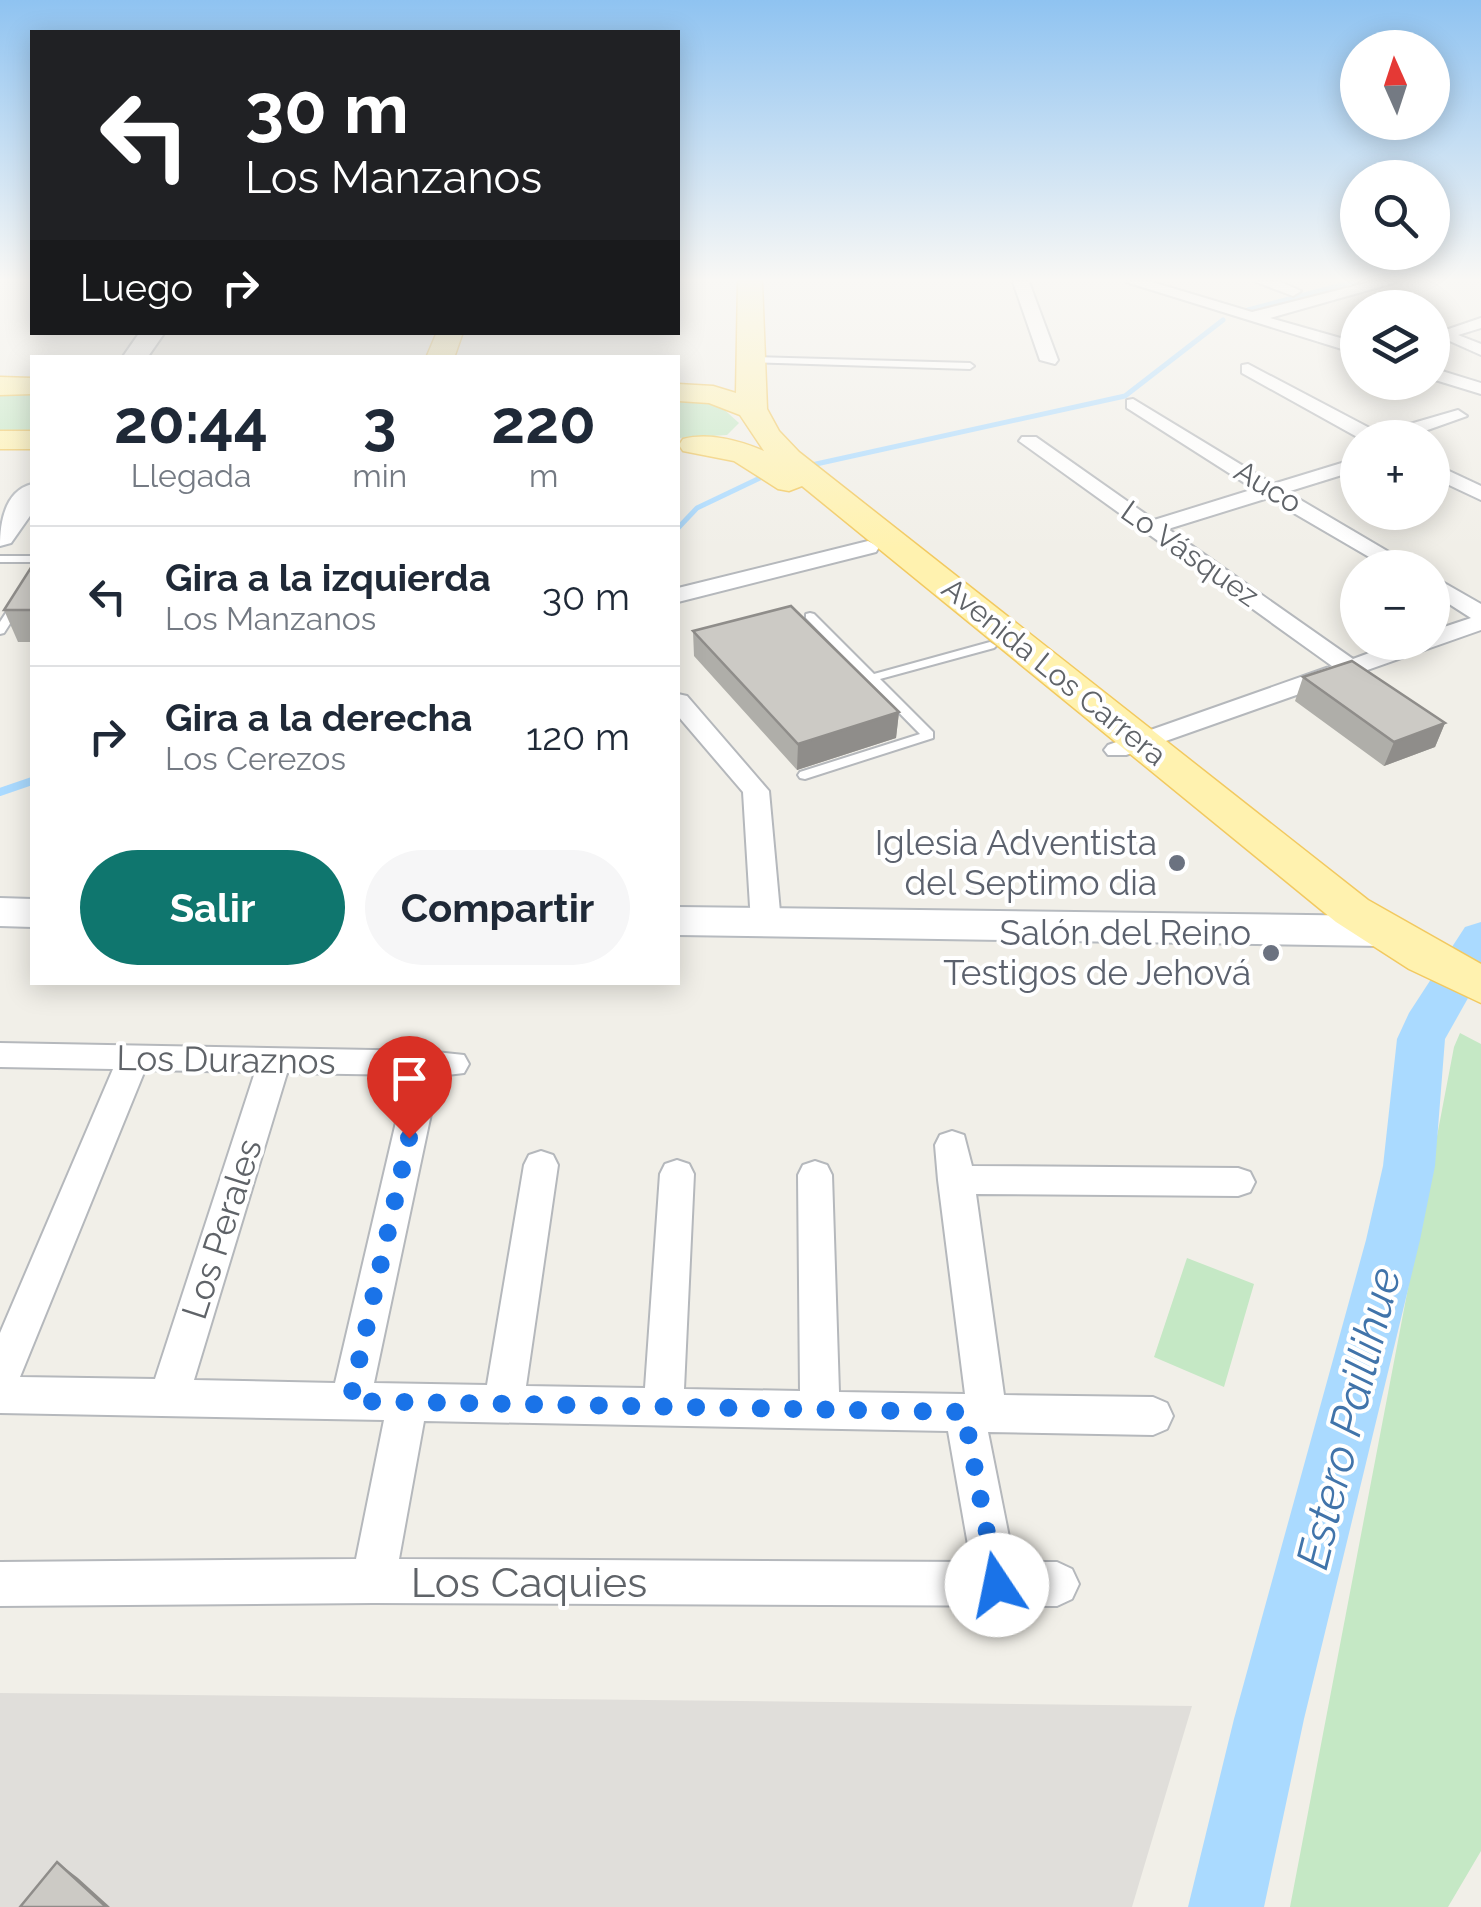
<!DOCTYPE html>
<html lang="es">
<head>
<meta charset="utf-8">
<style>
	:root { --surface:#fff; --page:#f6f6f7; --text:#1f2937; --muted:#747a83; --line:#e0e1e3; --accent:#0f766e }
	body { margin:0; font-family:Raleway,sans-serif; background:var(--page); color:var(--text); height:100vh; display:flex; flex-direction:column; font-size:38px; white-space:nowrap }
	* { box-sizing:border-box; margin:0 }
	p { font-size:32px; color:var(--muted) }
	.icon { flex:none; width:55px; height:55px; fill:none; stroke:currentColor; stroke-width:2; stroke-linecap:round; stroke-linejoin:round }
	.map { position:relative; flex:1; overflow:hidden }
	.drawer { position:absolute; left:30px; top:355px; width:650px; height:630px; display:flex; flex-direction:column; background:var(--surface); border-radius:0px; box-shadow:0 5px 25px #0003 }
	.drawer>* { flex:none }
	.guide { position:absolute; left:30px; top:30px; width:650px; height:305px; border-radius:0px; box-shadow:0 5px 25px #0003; background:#202124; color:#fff; overflow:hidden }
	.needle { width:65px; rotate:357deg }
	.buttons { position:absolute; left:1340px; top:30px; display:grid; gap:20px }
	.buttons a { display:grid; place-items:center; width:110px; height:110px; border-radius:50%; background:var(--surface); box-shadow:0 5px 25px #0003; font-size:50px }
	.pin { position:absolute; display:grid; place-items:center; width:85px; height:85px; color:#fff; margin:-102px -42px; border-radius:50% 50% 50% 0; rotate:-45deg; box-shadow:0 0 10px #0007 }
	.pin .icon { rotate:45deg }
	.me { position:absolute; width:110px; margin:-55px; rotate:349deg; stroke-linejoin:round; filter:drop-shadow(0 0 8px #0008) }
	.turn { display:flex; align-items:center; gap:35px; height:210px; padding:0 50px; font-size:45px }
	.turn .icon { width:130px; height:130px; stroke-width:2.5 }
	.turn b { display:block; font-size:70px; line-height:85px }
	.then { display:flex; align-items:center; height:95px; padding:0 50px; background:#0003; gap:20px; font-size:38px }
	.eta { display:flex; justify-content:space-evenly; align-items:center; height:170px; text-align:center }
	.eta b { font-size:60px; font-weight:700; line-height:70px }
	.primary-button { display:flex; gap:20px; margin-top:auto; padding:20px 50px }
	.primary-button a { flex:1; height:115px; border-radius:60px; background:var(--accent); color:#fff; font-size:40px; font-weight:700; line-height:115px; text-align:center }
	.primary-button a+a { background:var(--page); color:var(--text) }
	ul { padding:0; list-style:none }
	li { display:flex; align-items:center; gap:30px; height:140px; padding:0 50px; border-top:2px solid var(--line) }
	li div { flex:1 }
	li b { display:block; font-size:38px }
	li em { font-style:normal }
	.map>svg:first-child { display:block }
	.industrial { fill:#e0deda }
	.green { fill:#c5e8c5 }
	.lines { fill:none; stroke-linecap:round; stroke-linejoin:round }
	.stream-far1 { stroke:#aadaff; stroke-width:5 }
	.stream { stroke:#aadaff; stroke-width:8 }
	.river { fill:#aadaff; fill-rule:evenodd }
	.lane-casing { stroke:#b5b8bc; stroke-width:4 }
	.street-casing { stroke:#b5b8bc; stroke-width:4 }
	.secondary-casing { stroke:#b6babf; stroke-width:4 }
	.primary-casing { stroke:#f2c960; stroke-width:3 }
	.lane { fill:#fff; fill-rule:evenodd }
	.street { fill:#fff; fill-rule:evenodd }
	.secondary { fill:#fff; fill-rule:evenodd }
	.primary { fill:#fff2af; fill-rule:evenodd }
	.wall { fill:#afaea9 }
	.shaded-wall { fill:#8f8d8a }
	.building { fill:#cccac5; stroke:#8f8d8a; stroke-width:2.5 }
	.route { stroke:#1a73e8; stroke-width:18; stroke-dasharray:0 32.4 }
	.worship-dot { fill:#6b7280; stroke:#fff; stroke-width:4 }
	.labels { text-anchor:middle; stroke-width:8; stroke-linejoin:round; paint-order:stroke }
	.far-street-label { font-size:30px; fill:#5f6368; stroke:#fff }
	.worship-label { font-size:35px; fill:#5b616d; stroke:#fff; text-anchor:end }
	.street-label { font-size:35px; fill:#5f6368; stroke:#fff }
	.near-street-label { font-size:42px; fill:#5f6368; stroke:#fff }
	.near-water-label { font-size:45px; font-style:italic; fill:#4174aa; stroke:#fff }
</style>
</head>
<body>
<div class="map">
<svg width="1481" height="1907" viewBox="0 0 1481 1907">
	<rect width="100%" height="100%" fill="#f1efe8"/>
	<!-- industrial -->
	<path class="industrial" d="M0 1693 1192 1706 1132 1907H0Z"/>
	<!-- green -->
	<path class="green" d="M0 391H32V432H0Z
		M678 401 717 403 739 423 727 435 678 438Z
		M1460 1033 1481 1044V1851L1448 1907H1290L1454 1047Z
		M1187 1258 1254 1284 1224 1387 1154 1357Z"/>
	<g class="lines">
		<!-- stream-far1 -->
		<path class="stream-far1" d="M1248 310 1353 282
			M807 466 1125 396 1223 320
			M678 528 697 508 762 477"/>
		<!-- stream -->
		<path class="stream" d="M0 792 32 781"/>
		<!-- river -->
		<path class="river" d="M1481 922V975L1445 1039 1435 1166 1420 1240 1304 1719 1264 1907H1188L1234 1719 1366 1240 1383 1166 1397 1039 1409 1013 1465 927Z"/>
		<!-- lane casing -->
		<g class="lane-casing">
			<path id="lane" d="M752 357 970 363 974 366 970 369 749 362V358Z
				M0 556H32V562H0Z
				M32 578V589L4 633 0 634V622L28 579Z
				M810 613 814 614 874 674 990 642 996 646 994 648 880 679 933 732V738L805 779 800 778 798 775 800 772 920 734 806 618V614Z"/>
		</g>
		<!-- street casing -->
		<g class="street-casing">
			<path id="street" d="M1013 282H1029L1058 360 1055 364 1040 360Z
				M1126 282H1152L1252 312 1370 282H1397L1270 318 1358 343V354Z
				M1256 282H1281L1301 291 1293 296Z
				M1481 318V328L1458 335 1481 344V355L1434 334Z
				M1248 364 1379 433 1458 410 1467 416 1405 438H1359L1242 373V365Z
				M1432 368 1481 383V394L1432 379Z
				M1133 399 1273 484 1358 458V470L1287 492 1416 568H1388L1268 498 1168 529 1353 659 1399 642H1432V631L1471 618 1432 593V576L1481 604V630L1126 755H1108L1104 750 1108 745 1332 666 1019 441 1022 437H1036L1154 520 1254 489 1127 408V400Z
				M1432 463 1481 486V500L1432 477Z
				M868 541 879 547 876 552 678 602V588Z
				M678 694 687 696 769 791 781 923 776 930H756L751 923 743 792 678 716Z
				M0 1043 426 1051 464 1055 469 1064 464 1073 439 1076 374 1383 487 1385 524 1165 529 1155 541 1151 553 1155 558 1165 526 1386 645 1388 660 1174 665 1164 677 1160 689 1164 694 1174 684 1389 800 1391 798 1175 803 1165 815 1161 827 1165 832 1175 839 1392 965 1394 938 1180 935 1145 940 1135 952 1131 964 1135 972 1166 1238 1168 1250 1172 1255 1182 1250 1192 1238 1196 976 1194 1004 1395 1153 1397 1167 1403 1173 1416 1167 1429 1153 1435 988 1432 1014 1562H1057L1072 1569 1079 1584 1072 1599 1057 1606 373 1603 0 1606V1562L356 1559 384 1420 0 1413V1333L113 1069 0 1067ZM145 1070 255 1072 155 1379 20 1377ZM287 1073 407 1075 335 1383 194 1380ZM424 1421 948 1431 971 1562 399 1559Z"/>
		</g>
		<!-- secondary casing -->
		<g class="secondary-casing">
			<path id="secondary" d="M140 332H165L147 358H122Z
				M32 484V513L11 543 0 546C0 522 5 491 32 484Z
				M0 898 32 899V927L0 926Z
				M678 907 1382 916 1397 921 1403 931 1397 941 1382 946 678 935Z"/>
		</g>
		<!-- primary casing -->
		<g class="primary-casing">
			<path id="primary" d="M738 282H762L767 409 779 431 799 452 1368 900 1481 964V1003L1409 969 1336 922 802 486 789 491 778 489 734 461 683 451 679 445 683 439C709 432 741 441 764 451L740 415 709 403 678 401V384L713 386 736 393Z
				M437 332H463L454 358H426Z
				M0 377 32 378V394L0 395Z
				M0 431H32V449H0Z"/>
		</g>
		<!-- lane -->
		<use href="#lane" class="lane"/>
		<!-- street -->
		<use href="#street" class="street"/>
		<!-- secondary -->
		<use href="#secondary" class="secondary"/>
		<!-- primary -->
		<use href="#primary" class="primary"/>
	</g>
	<!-- wall -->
	<path class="wall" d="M32 566V642H18L4 610Z
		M693 631 899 712 896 738 797 770 694 656Z
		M1303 677 1445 723 1435 747 1384 766 1295 701Z"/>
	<!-- shaded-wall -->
	<path class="shaded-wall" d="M899 712 896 738 797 770 798 744Z
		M1445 723 1435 747 1384 766 1394 742Z
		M57 1862 78 1878 110 1907H106Z"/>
	<!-- building -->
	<path class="building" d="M32 566V610H4Z
		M791 606 899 712 798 744 693 631Z
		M1352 661 1445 723 1394 742 1303 677Z
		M57 1862 106 1907H20Z"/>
	<!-- sky -->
	<linearGradient id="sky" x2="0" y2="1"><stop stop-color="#8fc3f1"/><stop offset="0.51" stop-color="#f9f8f5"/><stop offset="1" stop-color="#f9f8f5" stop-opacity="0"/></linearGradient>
	<rect width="1481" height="549" fill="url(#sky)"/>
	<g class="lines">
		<!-- route -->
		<path class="route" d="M409 1138 350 1401 964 1412 997 1585"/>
	</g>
	<!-- markers -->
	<g class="worship-dot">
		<circle cx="1177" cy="863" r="10"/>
		<circle cx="1271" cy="953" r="10"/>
	</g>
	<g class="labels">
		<!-- far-street labels -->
		<g class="far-street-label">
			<text transform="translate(1268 487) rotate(31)" y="10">Auco</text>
			<text transform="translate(1190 554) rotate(35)" y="10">Lo Vásquez</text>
			<text transform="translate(1054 672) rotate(39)" y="10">Avenida Los Carrera</text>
		</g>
		<!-- worship labels -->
		<g class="worship-label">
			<text x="1157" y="855">Iglesia Adventista<tspan x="1157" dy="40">del Septimo dia</tspan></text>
			<text x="1251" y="945">Salón del Reino<tspan x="1251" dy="40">Testigos de Jehová</tspan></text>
		</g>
		<!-- street labels -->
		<g class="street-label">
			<text transform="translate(226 1060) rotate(1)" y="12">Los Duraznos</text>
			<text transform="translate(222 1229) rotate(-72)" y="12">Los Perales</text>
		</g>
		<!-- near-street labels -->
		<g class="near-street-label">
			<text x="529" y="1597">Los Caquies</text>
		</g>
		<!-- near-water labels -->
		<g class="near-water-label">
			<text transform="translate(1348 1418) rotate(-76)" y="16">Estero Paillihue</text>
		</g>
	</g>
</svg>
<div class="buttons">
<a><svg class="needle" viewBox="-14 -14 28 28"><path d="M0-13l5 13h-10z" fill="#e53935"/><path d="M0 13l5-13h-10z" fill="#747a83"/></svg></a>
<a><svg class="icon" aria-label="search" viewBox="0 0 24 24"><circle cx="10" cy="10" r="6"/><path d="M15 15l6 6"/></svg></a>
<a><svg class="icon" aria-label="layers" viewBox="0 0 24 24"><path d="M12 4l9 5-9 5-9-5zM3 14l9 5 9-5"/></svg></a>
<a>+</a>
<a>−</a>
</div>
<div class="pin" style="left:409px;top:1138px;background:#d93025"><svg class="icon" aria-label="arrive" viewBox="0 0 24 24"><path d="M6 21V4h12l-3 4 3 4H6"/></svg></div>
<svg class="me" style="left:997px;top:1585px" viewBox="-20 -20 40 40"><circle r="19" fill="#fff"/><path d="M0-13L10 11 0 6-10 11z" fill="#1a73e8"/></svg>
<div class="guide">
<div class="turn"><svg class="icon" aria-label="left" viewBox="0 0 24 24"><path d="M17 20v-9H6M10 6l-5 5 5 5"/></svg><div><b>30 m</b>Los Manzanos</div></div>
<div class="then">Luego<svg class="icon" aria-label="right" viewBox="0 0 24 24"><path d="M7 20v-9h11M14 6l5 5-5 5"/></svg></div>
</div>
<section class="drawer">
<div class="eta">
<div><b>20:44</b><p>Llegada</p></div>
<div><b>3</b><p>min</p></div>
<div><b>220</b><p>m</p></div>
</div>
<ul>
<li><svg class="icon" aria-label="left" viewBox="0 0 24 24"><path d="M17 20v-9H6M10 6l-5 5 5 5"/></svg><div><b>Gira a la izquierda</b><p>Los Manzanos</p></div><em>30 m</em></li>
<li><svg class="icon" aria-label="right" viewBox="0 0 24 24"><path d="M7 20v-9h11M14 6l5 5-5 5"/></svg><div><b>Gira a la derecha</b><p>Los Cerezos</p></div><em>120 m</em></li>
</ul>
<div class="primary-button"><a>Salir</a><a>Compartir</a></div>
</section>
</div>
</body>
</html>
